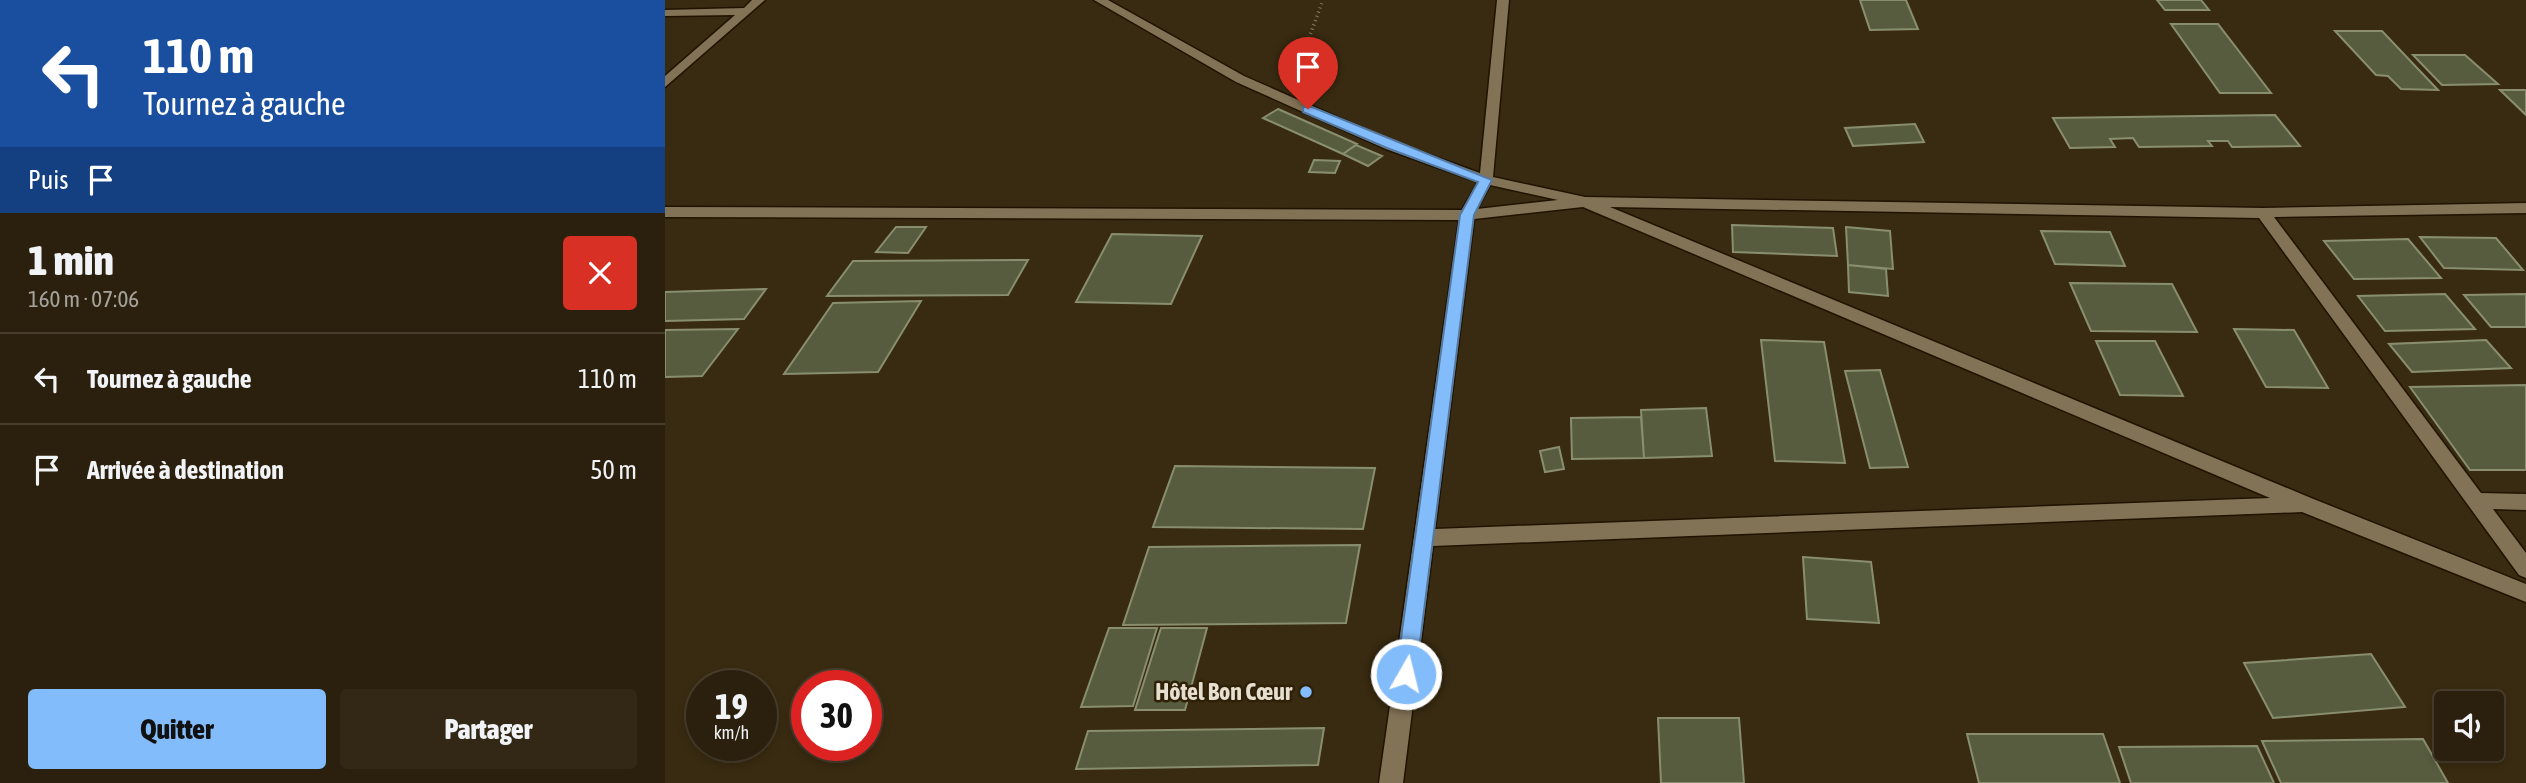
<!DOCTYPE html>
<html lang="fr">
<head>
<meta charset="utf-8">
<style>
	:root { --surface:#2b200d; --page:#332816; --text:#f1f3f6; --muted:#a6a39d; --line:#473e2e; --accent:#83bcfa }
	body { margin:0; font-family:"Asap Condensed",sans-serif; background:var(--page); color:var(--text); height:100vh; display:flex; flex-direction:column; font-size:26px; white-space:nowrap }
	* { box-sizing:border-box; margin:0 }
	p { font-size:23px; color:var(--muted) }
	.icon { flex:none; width:38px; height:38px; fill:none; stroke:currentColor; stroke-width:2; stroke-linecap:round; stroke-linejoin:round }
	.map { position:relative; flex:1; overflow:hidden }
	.details { display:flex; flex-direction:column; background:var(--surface); width:665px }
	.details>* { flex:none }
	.banner { background:#1a4fa0; color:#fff; overflow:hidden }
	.controls { position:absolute; left:1769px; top:691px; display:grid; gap:14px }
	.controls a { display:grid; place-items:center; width:70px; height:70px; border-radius:7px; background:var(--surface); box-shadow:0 4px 10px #0003,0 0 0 2px var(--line); font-size:35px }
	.speed { position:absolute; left:21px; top:670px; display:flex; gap:14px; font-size:35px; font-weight:700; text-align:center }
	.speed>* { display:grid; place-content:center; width:91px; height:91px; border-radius:50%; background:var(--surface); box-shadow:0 4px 10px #0003,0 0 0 2px var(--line); line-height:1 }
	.speed small { font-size:18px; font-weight:400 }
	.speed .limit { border:10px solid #d22; background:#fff; color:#111 }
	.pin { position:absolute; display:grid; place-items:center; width:60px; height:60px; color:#fff; margin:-72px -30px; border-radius:50% 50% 50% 0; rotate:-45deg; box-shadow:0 0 7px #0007 }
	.pin .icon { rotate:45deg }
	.me { position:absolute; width:77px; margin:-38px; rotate:8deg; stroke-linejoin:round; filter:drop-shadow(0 0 5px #0008) }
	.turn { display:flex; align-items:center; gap:24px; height:147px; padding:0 28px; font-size:32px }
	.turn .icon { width:91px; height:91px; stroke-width:2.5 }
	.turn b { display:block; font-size:49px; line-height:60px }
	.then { display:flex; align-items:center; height:66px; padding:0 28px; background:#0003; gap:14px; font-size:26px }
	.round { display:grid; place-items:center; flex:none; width:74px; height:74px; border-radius:7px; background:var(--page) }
	.headline { display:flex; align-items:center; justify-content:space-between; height:119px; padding:0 28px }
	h1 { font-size:42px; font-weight:800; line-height:52px }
	.primary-button { display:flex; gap:14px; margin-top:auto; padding:14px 28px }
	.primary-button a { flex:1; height:80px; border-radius:7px; background:var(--accent); color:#111; font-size:28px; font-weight:800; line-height:80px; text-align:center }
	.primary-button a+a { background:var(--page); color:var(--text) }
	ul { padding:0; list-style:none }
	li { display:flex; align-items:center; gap:21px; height:91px; padding:0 28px; border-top:2px solid var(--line) }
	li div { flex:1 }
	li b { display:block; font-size:26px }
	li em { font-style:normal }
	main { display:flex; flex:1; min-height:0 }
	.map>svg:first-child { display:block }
	.building { fill:#575c3f; stroke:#898e6f; stroke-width:2 }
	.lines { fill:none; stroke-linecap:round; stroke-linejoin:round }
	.minor-casing { stroke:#201300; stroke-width:3 }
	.path { stroke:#867a65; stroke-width:3.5; stroke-dasharray:1 3.5; stroke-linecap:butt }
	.minor { fill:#827256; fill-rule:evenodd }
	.route { fill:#83bcfa; stroke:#557aa2; stroke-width:2 }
	.poi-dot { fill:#83bcfa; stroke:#2e2107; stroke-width:2.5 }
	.labels { text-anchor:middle; stroke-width:5; stroke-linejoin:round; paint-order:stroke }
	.near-poi-label { font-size:24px; font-weight:bold; fill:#e6decf; stroke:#2e2107; text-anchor:end }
</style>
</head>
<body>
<main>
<section class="details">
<div class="banner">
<div class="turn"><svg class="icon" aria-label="left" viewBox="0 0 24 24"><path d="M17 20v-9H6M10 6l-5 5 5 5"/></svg><div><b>110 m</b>Tournez à gauche</div></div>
<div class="then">Puis<svg class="icon" aria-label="arrive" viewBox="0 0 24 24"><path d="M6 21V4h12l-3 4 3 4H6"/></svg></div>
</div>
<div class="headline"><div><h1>1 min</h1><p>160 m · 07:06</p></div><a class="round" style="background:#d93025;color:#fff"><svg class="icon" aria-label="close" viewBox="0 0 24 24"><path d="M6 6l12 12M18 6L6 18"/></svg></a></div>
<ul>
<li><svg class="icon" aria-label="left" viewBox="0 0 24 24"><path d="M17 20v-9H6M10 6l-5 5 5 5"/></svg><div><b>Tournez à gauche</b></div><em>110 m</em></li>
<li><svg class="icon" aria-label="arrive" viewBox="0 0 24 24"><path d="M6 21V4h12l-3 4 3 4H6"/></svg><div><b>Arrivée à destination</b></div><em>50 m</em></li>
</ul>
<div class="primary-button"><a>Quitter</a><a>Partager</a></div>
</section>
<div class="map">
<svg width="1861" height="783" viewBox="0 0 1861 783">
	<rect width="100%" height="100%" fill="#392b11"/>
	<!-- building -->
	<path class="building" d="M1195 0H1241L1253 29 1205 30Z
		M1492 0H1536L1544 10H1500Z
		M1506 24H1553L1606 93H1555Z
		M1670 31H1717L1773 90 1736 89 1723 76 1711 75Z
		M1748 55H1800L1833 84 1777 85Z
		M1835 90H1861V115Z
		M613 109 692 144 678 154 598 118Z
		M1610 115 1635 146 1567 147 1563 141H1543L1547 146 1474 147 1468 138 1445 139 1450 147 1405 148 1388 118Z
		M1250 124 1259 142 1188 146 1180 128Z
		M691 145 717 156 703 166 678 154Z
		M649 160 675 161 670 173 644 172Z
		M1067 225 1168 228 1172 256 1068 252Z
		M231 227H261L243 253 211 252Z
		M1181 227 1225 231 1228 269 1183 265Z
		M1376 231 1445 232 1460 266 1390 264Z
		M447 234 537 236 506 304 411 302Z
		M1755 237 1831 238 1858 270 1779 268Z
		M1743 239 1776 278 1689 279 1659 241Z
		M363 260 343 295 162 296 188 261Z
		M1183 265 1221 269 1223 296 1184 292Z
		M1405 283 1507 284 1532 332 1426 331Z
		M101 289 79 319 0 321V292Z
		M1780 294 1810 329 1720 331 1693 296Z
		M1861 294V327H1826L1799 295Z
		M256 301 213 372 119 374 168 303Z
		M73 329 37 376 0 377V330Z
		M1569 329 1629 330 1663 388 1601 387Z
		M1096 340 1159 342 1180 463 1110 461Z
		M1821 340 1846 368 1747 372 1724 344Z
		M1431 341H1490L1518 396 1455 395Z
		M1215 370 1243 467 1205 468 1180 371Z
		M1861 385V470H1805L1745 387Z
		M1041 408 1047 456 979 458 976 410Z
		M976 417 979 458 907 459 906 418Z
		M894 447 899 469 880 472 875 451Z
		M510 466 710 468 698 529 488 527Z
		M695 545 681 623 458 625 484 547Z
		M1138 557 1206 562 1214 623 1142 619Z
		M444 628H492L468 706 416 707Z
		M496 628H542L520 710H470Z
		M1706 654 1740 707 1608 718 1579 663Z
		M993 718H1074L1079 783H996Z
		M659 728 653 765 411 769 423 731Z
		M1302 734H1438L1455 783H1314Z
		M1758 739 1783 783H1616L1597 741Z
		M1592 746 1609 783H1466L1454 747Z"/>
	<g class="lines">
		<!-- minor casing -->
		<g class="minor-casing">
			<path id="minor" d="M87 0H100L0 87V76L70 15 0 16V10L79 8Z
				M429 0H443L579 76 731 143 815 173 832 0H844L828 177 920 197 1598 208 1861 203V213L1609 217 1816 493 1861 494V510L1828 509 1861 553V578L1854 575 1594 218 945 207 1646 498 1861 584V602L1637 512 768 546 738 783H714L794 220 0 217V207L797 210 813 182 721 149 571 82ZM825 185 893 200 812 209ZM918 207 1605 498 770 529 809 219Z"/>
		</g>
		<!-- path -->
		<path class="path" d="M630 76 658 0"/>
		<!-- minor -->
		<use href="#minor" class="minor"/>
	</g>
	<!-- route -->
	<path class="route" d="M638 107H647L827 180 809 215 751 674 748 681 741 684 734 681 731 674 795 215 813 182 722 148 638 112Z"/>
	<!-- markers -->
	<circle class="poi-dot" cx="641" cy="692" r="7"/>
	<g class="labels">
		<!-- near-poi labels -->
		<g class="near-poi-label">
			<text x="627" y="700">Hôtel Bon Cœur</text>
		</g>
	</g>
</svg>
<div class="controls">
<a><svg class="icon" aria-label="sound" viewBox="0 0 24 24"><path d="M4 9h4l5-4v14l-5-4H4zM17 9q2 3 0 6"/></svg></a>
</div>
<div class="speed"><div>19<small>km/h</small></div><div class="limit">30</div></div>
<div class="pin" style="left:643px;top:109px;background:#d93025"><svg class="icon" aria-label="arrive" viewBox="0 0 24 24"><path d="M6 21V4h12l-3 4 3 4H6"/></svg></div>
<svg class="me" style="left:741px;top:674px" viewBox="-20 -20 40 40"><circle r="17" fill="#83bcfa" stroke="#fff" stroke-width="3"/><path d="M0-11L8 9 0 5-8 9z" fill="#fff"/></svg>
</div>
</main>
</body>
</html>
